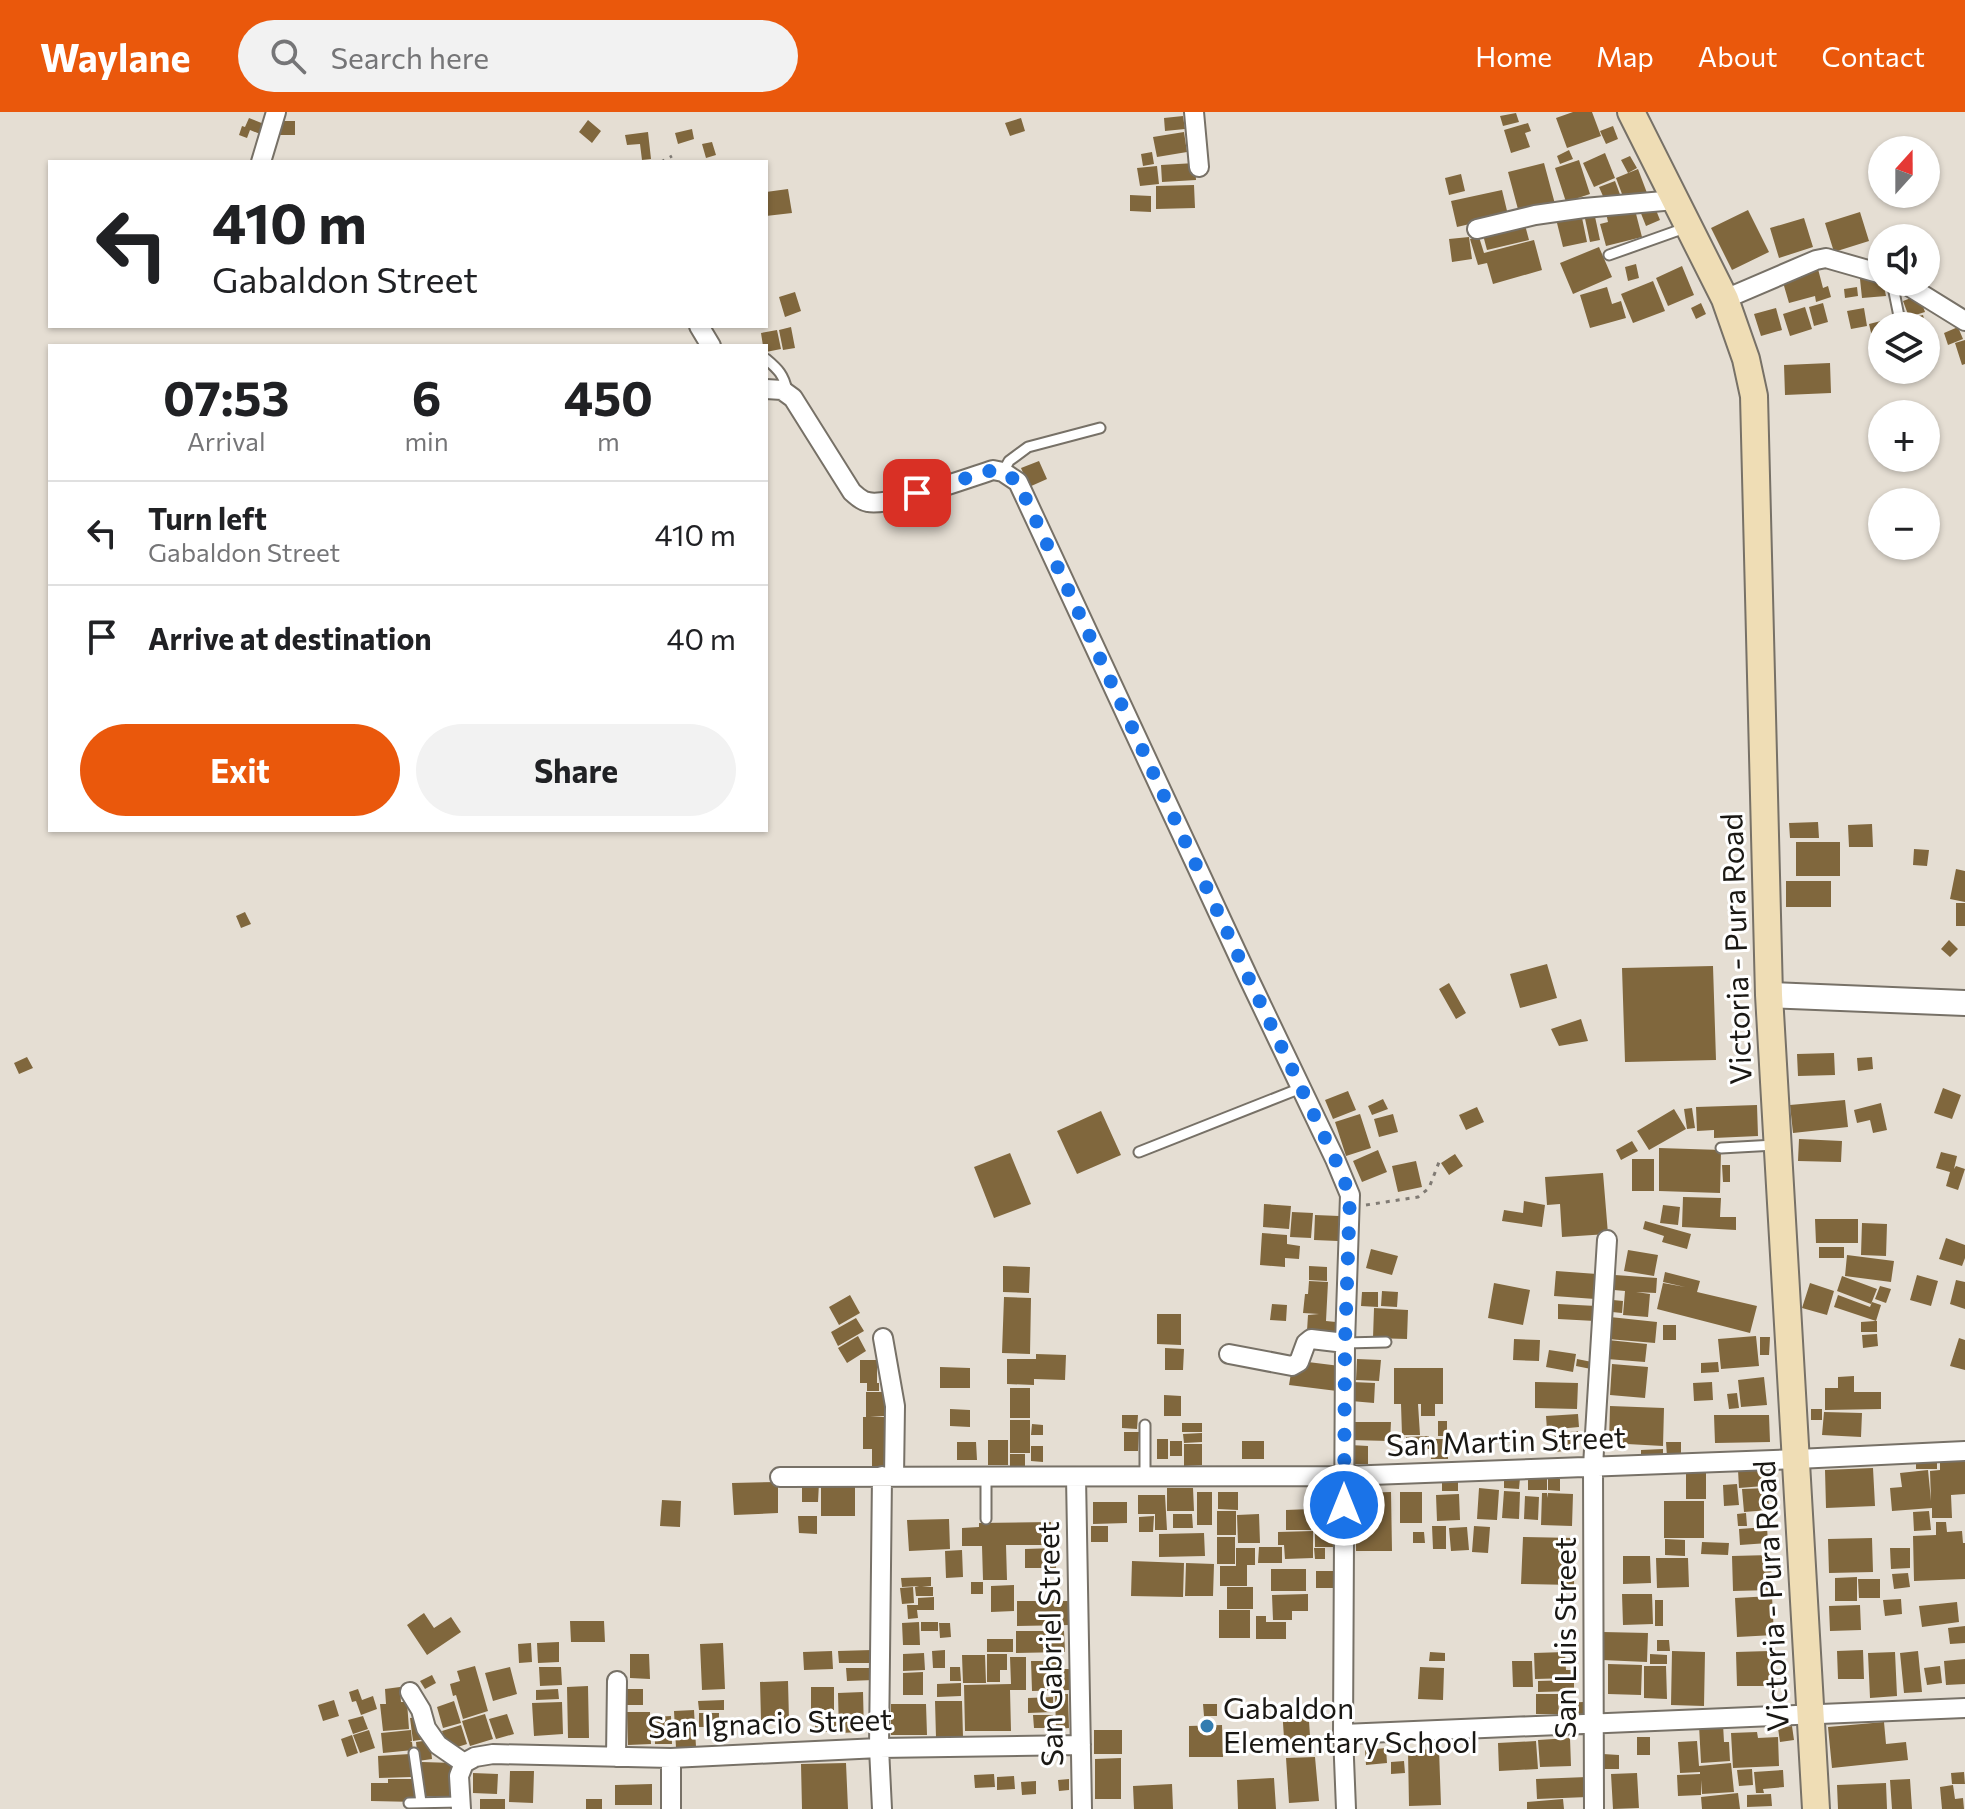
<!DOCTYPE html>
<html lang="en">
<head>
<meta charset="utf-8">
<style>
	:root { --surface:#fff; --page:#f2f2f2; --text:#202124; --muted:#757577; --line:#e0e0e0; --accent:#ea580c }
	body { margin:0; font-family:Commissioner,sans-serif; background:var(--page); color:var(--text); height:100vh; display:flex; flex-direction:column; font-size:30px; white-space:nowrap }
	* { box-sizing:border-box; margin:0 }
	p { font-size:26px; color:var(--muted) }
	.icon { flex:none; width:44px; height:44px; fill:none; stroke:currentColor; stroke-width:2; stroke-linecap:round; stroke-linejoin:round }
	.map { position:relative; flex:1; overflow:hidden }
	.sheet { position:absolute; left:48px; top:232px; width:720px; height:488px; display:flex; flex-direction:column; background:var(--surface); border-radius:0px; box-shadow:0 2px 6px #0004 }
	.sheet>* { flex:none }
	.hud { position:absolute; left:48px; top:48px; width:720px; height:168px; border-radius:0px; box-shadow:0 2px 6px #0004; background:#fff; color:var(--text); overflow:hidden }
	.needle { width:52px; rotate:21deg }
	.controls { position:absolute; left:1868px; top:24px; display:grid; gap:16px }
	.controls a { display:grid; place-items:center; width:72px; height:72px; border-radius:50%; background:var(--surface); box-shadow:0 2px 6px #0004; font-size:40px }
	.pin { position:absolute; display:grid; place-items:center; width:68px; height:68px; color:#fff; margin:-34px; border-radius:16px; box-shadow:0 4px 12px #0006 }
	.me { position:absolute; width:88px; margin:-44px; rotate:0deg; stroke-linejoin:round; filter:drop-shadow(0 0 6px #0008) }
	.turn { display:flex; align-items:center; gap:28px; height:168px; padding:0 32px; font-size:36px }
	.turn .icon { width:104px; height:104px; stroke-width:2.5 }
	.turn b { display:block; font-size:56px; line-height:68px }
	.eta { display:flex; justify-content:space-evenly; align-items:center; height:136px; text-align:center }
	.eta b { font-size:48px; font-weight:700; line-height:56px }
	.cta { display:flex; gap:16px; margin-top:auto; padding:16px 32px }
	.cta a { flex:1; height:92px; border-radius:48px; background:var(--accent); color:#fff; font-size:32px; font-weight:700; line-height:92px; text-align:center }
	.cta a+a { background:var(--page); color:var(--text) }
	ul { padding:0; list-style:none }
	li { display:flex; align-items:center; gap:24px; height:104px; padding:0 32px; border-top:2px solid var(--line) }
	li div { flex:1 }
	li b { display:block; font-size:30px }
	li em { font-style:normal }
	header { display:flex; align-items:center; gap:48px; box-sizing:border-box; height:112px; padding:0 40px; background:var(--accent); color:#fff }
	header strong { font-size:38px }
	nav { display:flex; gap:44px; margin-inline-start:auto; font-size:28px }
	.search { width:560px; height:72px; background:var(--page); display:flex; align-items:center; gap:20px; box-sizing:border-box; padding:0 28px; border-radius:44px; color:var(--muted); font-size:30px }
	.map>svg:first-child { display:block }
	.building { fill:#80673d }
	.lines { fill:none; stroke-linecap:round; stroke-linejoin:round }
	.service-casing { stroke:#777167; stroke-width:13 }
	.minor-casing { stroke:#777167; stroke-width:22 }
	.tertiary-casing { stroke:#777167; stroke-width:28 }
	.secondary-casing { stroke:#777167; stroke-width:30 }
	.path { stroke:#807b74; stroke-width:3; stroke-dasharray:4 6; stroke-linecap:butt }
	.service { stroke:#fff; stroke-width:9 }
	.minor { stroke:#fff; stroke-width:18 }
	.tertiary { stroke:#fff; stroke-width:24 }
	.secondary { stroke:#efddb5; stroke-width:26 }
	.route { stroke:#1a73e8; stroke-width:14; stroke-dasharray:0 25.2 }
	.poi-dot { fill:#327cb0; stroke:#fff; stroke-width:3 }
	.labels { text-anchor:middle; stroke-width:6; stroke-linejoin:round; paint-order:stroke }
	.street-label { font-size:30px; fill:#1a1814; stroke:#fff }
	.poi-label { font-size:30px; fill:#1a1814; stroke:#fff; text-anchor:start }
</style>
</head>
<body>
<header>
<strong>Waylane</strong>
<div class="search"><svg class="icon" aria-label="search" viewBox="0 0 24 24"><circle cx="10" cy="10" r="6"/><path d="M15 15l6 6"/></svg>Search here</div>
<nav><a>Home</a><a>Map</a><a>About</a><a>Contact</a></nav>
</header>
<div class="map">
<svg width="1965" height="1697" viewBox="0 0 1965 1697">
	<rect width="100%" height="100%" fill="#e5ded3"/>
	<!-- building -->
	<path class="building" d="M1573 0H1592L1601 24 1567 36 1556 6Z
		M1516 1 1519 10 1503 14 1500 4Z
		M1183 4 1185 17 1165 19 1164 6Z
		M249 6 264 12 260 22 250 18 247 26 239 23 242 14 245 15Z
		M1021 6 1025 19 1010 24 1005 11Z
		M588 8 601 19 592 31 579 20Z
		M279 9H295V23H280Z
		M1528 11 1531 19 1525 21 1530 35 1511 41 1504 18Z
		M1613 14 1618 27 1606 32 1600 19Z
		M692 17 694 27 678 32 675 21Z
		M648 20 651 47 642 48 640 32 627 33 625 23Z
		M1184 20 1187 40 1157 45 1153 25Z
		M712 30 716 43 706 46 702 32Z
		M1569 38 1573 47 1560 52 1557 44Z
		M1152 40 1154 52 1143 54 1141 42Z
		M1605 41 1615 66 1594 75 1583 51Z
		M1630 44 1637 56 1628 61 1621 48Z
		M1579 48 1590 82 1566 90 1555 56Z
		M1195 51 1196 68 1162 70 1161 53Z
		M1544 51 1555 92 1519 101 1508 60Z
		M1157 54 1159 72 1140 74 1137 56Z
		M1638 57 1647 81 1625 90 1616 66Z
		M1461 62 1465 79 1449 83 1445 66Z
		M1615 69 1621 85 1606 91 1599 75Z
		M1194 73 1195 96 1156 97V74Z
		M788 77 792 101 766 104V80Z
		M1502 78 1508 103 1457 115 1451 89Z
		M1130 83 1151 84V100L1130 99Z
		M1654 93 1660 108 1646 114 1640 99Z
		M1634 94 1642 125 1606 134 1600 112 1608 110 1606 101Z
		M1748 98 1769 140 1732 158 1711 116Z
		M1594 100 1600 128 1590 130 1584 102Z
		M1860 100 1869 129 1834 140 1825 111Z
		M1581 101 1587 130 1563 135 1556 107Z
		M1804 106 1813 135 1779 146 1770 116Z
		M1525 113 1529 128 1487 138 1483 123Z
		M1469 125 1472 147 1452 150 1449 127Z
		M1479 125 1484 141 1534 128 1542 158 1493 172 1487 151 1478 153 1470 127Z
		M1599 135 1612 165 1573 182 1560 151Z
		M1636 152 1639 166 1628 169 1625 155Z
		M1682 154 1694 183 1668 194 1656 166Z
		M1818 157 1823 176 1828 174 1831 185 1816 190 1815 184 1789 191 1782 167Z
		M1882 165 1886 184 1862 186 1860 167Z
		M1653 169 1665 199 1633 211 1621 182Z
		M1607 175 1612 192 1621 189 1626 206 1590 216 1580 183Z
		M1857 175 1858 184 1845 186 1844 177Z
		M795 180 801 199 785 205 779 185Z
		M1919 183 1925 200 1909 205 1903 189Z
		M1701 191 1706 202 1696 207 1691 196Z
		M1823 191 1828 210 1814 214 1809 195Z
		M1805 195 1812 217 1790 224 1783 202Z
		M1776 196 1782 218 1761 224 1754 202Z
		M1864 196 1867 214 1851 217 1847 199Z
		M1923 203 1926 214H1912L1910 206Z
		M1893 206 1895 214H1882V227L1873 229 1869 212Z
		M791 215 795 236 783 238 779 218Z
		M1958 215 1963 227 1948 233 1944 221Z
		M777 218 781 237 766 240V234H763L761 221Z
		M1965 228V252L1962 253 1955 231Z
		M1830 251 1831 281 1785 283 1784 253Z
		M1039 349 1047 367 1029 375 1021 356Z
		M1818 710 1819 726H1790L1789 711Z
		M1872 712 1873 735H1849L1848 713Z
		M1796 730H1840V764H1796Z
		M1914 737 1929 738 1927 754 1913 753Z
		M1956 757 1965 759V790L1950 787Z
		M1786 769H1831V795H1786Z
		M1956 791H1965V814H1956Z
		M245 800 251 812 241 816 236 804Z
		M1949 828 1958 837 1950 845 1941 837Z
		M1547 852 1557 886 1520 896 1510 862Z
		M1713 854 1716 948 1625 950 1622 856Z
		M1449 871 1466 901 1456 907 1439 877Z
		M1581 907 1588 929 1559 934 1551 917Z
		M1834 941 1835 963 1798 964 1797 942Z
		M27 945 33 956 19 962 14 951Z
		M1872 945 1873 957 1858 959 1857 946Z
		M1943 976 1961 983 1952 1007 1934 1001Z
		M1348 979 1356 998 1333 1007 1325 988Z
		M1383 987 1388 997 1372 1003 1368 994Z
		M1845 988 1848 1015 1793 1021 1790 993Z
		M1881 991 1887 1018 1873 1021 1870 1008 1857 1011 1854 998Z
		M1757 993 1758 1024 1714 1026V1018L1697 1019 1696 995Z
		M1477 995 1484 1010 1466 1018 1459 1003Z
		M1692 996 1695 1016 1687 1017 1684 997Z
		M1674 997 1686 1017 1649 1038 1637 1019Z
		M1101 999 1121 1043 1077 1062 1057 1019Z
		M1360 1002 1371 1036 1346 1044 1335 1010Z
		M1393 1002 1398 1020 1379 1025 1374 1007Z
		M1799 1027 1842 1029 1841 1050 1798 1049Z
		M1632 1029 1638 1039 1621 1048 1616 1038Z
		M1659 1036 1721 1038 1720 1081 1659 1079Z
		M1378 1038 1387 1060 1362 1070 1353 1049Z
		M1941 1040 1957 1044 1954 1057 1956 1054 1965 1057 1958 1078 1946 1074 1950 1060 1936 1056Z
		M1010 1041 1031 1092 994 1106 974 1055Z
		M1455 1042 1463 1054 1449 1063 1441 1051Z
		M1632 1047H1654V1079H1632Z
		M1416 1049 1422 1075 1398 1080 1392 1054Z
		M1722 1053H1730V1070H1723Z
		M1603 1061 1608 1122 1562 1125 1560 1092 1547 1093 1545 1065Z
		M1683 1085 1721 1086 1720 1105H1736V1118L1682 1115Z
		M1524 1089 1545 1093 1542 1115 1502 1109 1504 1098 1523 1101Z
		M1264 1092 1291 1094 1289 1117 1263 1115Z
		M1663 1093 1680 1095 1678 1113 1660 1111Z
		M1292 1100 1313 1101 1311 1126 1290 1125Z
		M1315 1103 1339 1104 1338 1129 1314 1128Z
		M1815 1107H1858V1131H1816Z
		M1645 1109 1691 1122 1687 1137 1662 1130 1664 1124 1643 1117Z
		M1862 1111 1887 1112 1886 1144 1861 1143Z
		M1262 1121 1287 1123V1132L1300 1134 1299 1147 1285 1146V1155L1260 1153Z
		M1946 1126 1965 1133V1146L1962 1154 1939 1147Z
		M1819 1135H1844V1146H1819Z
		M1371 1137 1398 1144 1392 1163 1366 1156Z
		M1628 1138 1658 1143 1654 1164 1624 1159Z
		M1847 1143 1894 1149 1891 1170 1845 1164Z
		M1003 1154 1030 1155 1029 1181 1003 1180Z
		M1309 1154 1327 1155V1169L1309 1168Z
		M1556 1159 1597 1162 1595 1187 1554 1184Z
		M1665 1160 1700 1169 1697 1180 1757 1194 1750 1221 1657 1197 1663 1171 1685 1175 1663 1170Z
		M1615 1163 1657 1166 1656 1181 1636 1180 1650 1182 1648 1205 1623 1203 1625 1179 1614 1178Z
		M1917 1163 1938 1169 1931 1194 1910 1188Z
		M1842 1164 1877 1177 1871 1192 1837 1179Z
		M1956 1168 1965 1170V1197L1950 1192Z
		M1309 1169 1328 1170 1326 1209 1336 1210 1335 1221 1307 1219 1308 1203 1319 1202 1303 1201 1305 1182H1308Z
		M1494 1171 1530 1178 1523 1213 1488 1206Z
		M1810 1171 1834 1179 1827 1203 1802 1196Z
		M1880 1174 1891 1177 1886 1191 1875 1187Z
		M1382 1179 1398 1180 1397 1195 1381 1194Z
		M1362 1180H1378V1195L1361 1194Z
		M850 1183 860 1201 839 1213 829 1195Z
		M1838 1183 1870 1195 1872 1190 1881 1193 1876 1209 1834 1195Z
		M1004 1185 1031 1186 1030 1242 1002 1241Z
		M1613 1188 1623 1189 1622 1201 1612 1200Z
		M1272 1192 1287 1193 1286 1209 1270 1208Z
		M1558 1192 1596 1194 1595 1209 1558 1207Z
		M1374 1196 1408 1198 1407 1227 1373 1226Z
		M1157 1202H1181V1233L1157 1232Z
		M1610 1205 1657 1210 1655 1231 1608 1227Z
		M856 1206 864 1219 838 1234 831 1220Z
		M1875 1209H1877V1220H1861V1210Z
		M1663 1213H1676V1228H1663Z
		M1877 1222 1878 1234 1863 1236 1862 1223Z
		M858 1224 866 1239 847 1251 838 1236Z
		M1756 1224 1759 1254 1721 1257 1718 1227Z
		M1760 1225H1770L1769 1243H1760Z
		M1959 1226 1965 1228V1258L1950 1254Z
		M1514 1227 1540 1228 1539 1249 1513 1248Z
		M1608 1228 1647 1232 1645 1250 1607 1247Z
		M1165 1236 1184 1237 1183 1258H1165Z
		M1549 1238 1576 1242 1573 1260 1546 1255Z
		M1036 1242 1066 1243 1065 1268 1034 1267V1273L1007 1272V1247H1036Z
		M1357 1247 1381 1248 1379 1269 1356 1268Z
		M1577 1247 1592 1250 1591 1257 1576 1254Z
		M860 1248H877V1271H879V1279H867V1271H860Z
		M1300 1249 1340 1254 1337 1279 1289 1273 1291 1261 1299 1262Z
		M1718 1250 1719 1260 1701 1261V1251Z
		M1612 1252 1648 1255 1645 1286 1610 1283Z
		M940 1255 970 1256V1276H940Z
		M1394 1256H1443V1292H1435V1304H1421V1292H1418L1420 1323H1402L1401 1292H1394Z
		M1854 1264V1280H1881V1297L1825 1298V1276H1838V1265Z
		M1764 1265 1767 1293 1741 1295 1738 1268Z
		M1352 1270 1375 1271 1374 1291 1351 1289Z
		M1535 1270 1578 1271 1577 1297 1535 1296Z
		M1712 1270 1713 1288 1694 1289 1693 1271Z
		M1010 1276H1030V1306H1010Z
		M866 1280H884V1304L870 1305H892L890 1354H872V1337H863V1305H866Z
		M1737 1281 1739 1296 1729 1297 1727 1282Z
		M1164 1283 1181 1284V1304H1164Z
		M1610 1294 1664 1296 1663 1334 1609 1331Z
		M950 1297 970 1298V1315L950 1314Z
		M1811 1297H1822V1308H1811Z
		M1824 1300 1862 1301 1861 1325 1822 1323Z
		M1578 1302 1579 1315 1547 1318 1546 1304Z
		M1122 1303H1138L1137 1317 1122 1316Z
		M1714 1303H1769L1770 1330 1715 1331Z
		M1010 1308H1030V1341H1010Z
		M1438 1309H1447V1324H1438Z
		M1350 1310H1391L1390 1329 1350 1328Z
		M1182 1311H1202V1320H1182Z
		M1032 1312 1043 1313V1323H1031Z
		M1578 1319 1579 1337 1556 1340 1554 1322Z
		M1124 1320H1139L1138 1339H1124Z
		M1202 1321V1330L1184 1331 1183 1322Z
		M1429 1324V1337L1406 1338V1325Z
		M1157 1327H1168V1347H1157Z
		M1430 1327H1448V1347H1431Z
		M988 1328H1008V1353H988Z
		M1170 1329H1182V1344H1170Z
		M1242 1329H1264V1347H1242Z
		M957 1330H976L977 1348H957Z
		M1666 1330H1681V1344L1667 1345Z
		M1184 1332H1202V1353L1184 1354Z
		M1350 1333 1368 1334V1352H1350Z
		M1031 1334H1043V1350L1031 1349Z
		M1663 1337V1344L1641 1345V1338Z
		M1010 1342H1025V1361H1010Z
		M1965 1348V1382L1951 1383 1952 1406H1932V1396L1892 1399 1890 1376 1902 1375 1900 1361 1928 1358 1931 1389 1930 1359 1940 1358V1349Z
		M1916 1349H1937V1357H1916Z
		M1775 1356 1776 1373 1739 1376 1738 1358Z
		M1873 1356 1875 1394 1826 1396 1825 1358Z
		M1686 1360H1706V1387H1686Z
		M1504 1365 1520 1366 1519 1377 1504 1376Z
		M1528 1366H1547V1378H1528Z
		M1548 1366 1560 1367V1379L1548 1378Z
		M778 1370V1401L734 1403 732 1371Z
		M1458 1370V1379H1442V1371Z
		M802 1371H819L818 1390H802Z
		M821 1372 855 1373V1404H821Z
		M1737 1372 1739 1393 1724 1394 1723 1373Z
		M1167 1376H1193L1194 1399H1167Z
		M1479 1376 1499 1378 1497 1408 1477 1407Z
		M1768 1376 1769 1398 1744 1400 1742 1377Z
		M1504 1379 1520 1380 1519 1407 1502 1406Z
		M1197 1380H1212V1413H1197Z
		M1218 1380H1238V1398L1218 1397Z
		M1391 1380 1392 1439H1356V1381Z
		M1400 1380H1422V1411H1400Z
		M1542 1381H1547V1386L1548 1381 1573 1382 1572 1414 1541 1413Z
		M1459 1382 1460 1408 1437 1409 1436 1383Z
		M1138 1383H1165L1167 1418H1155V1402H1138Z
		M1525 1384 1539 1385 1538 1408 1524 1407Z
		M662 1388 681 1389 680 1415 660 1414Z
		M1664 1389H1704V1426H1664Z
		M1093 1390H1127V1411L1093 1412Z
		M1311 1397V1418H1286V1398Z
		M1217 1399H1236V1423H1217Z
		M1929 1399 1931 1418 1914 1419 1913 1400Z
		M1746 1401 1747 1414H1738L1737 1402Z
		M1173 1402H1192L1193 1416H1173Z
		M1259 1402 1260 1431H1238L1237 1403Z
		M798 1404H817V1422L799 1421Z
		M1154 1404 1153 1420H1139V1405Z
		M949 1407 950 1437 909 1439 907 1408Z
		M1051 1410V1433H1006L1007 1468H983L982 1434H962V1416L979 1415V1411Z
		M1936 1410H1946L1947 1420 1962 1419 1963 1431H1965V1467L1914 1469 1913 1424 1936 1423Z
		M1091 1414H1108V1430H1091Z
		M1432 1414H1446V1437H1433Z
		M1474 1414 1490 1415 1488 1441 1472 1440Z
		M1467 1415 1469 1438 1451 1439 1449 1416Z
		M1767 1415 1768 1431 1740 1433 1739 1417Z
		M1315 1418H1332L1333 1435H1315Z
		M1313 1419V1446L1285 1447 1284 1433H1278V1420Z
		M1413 1420H1424L1425 1431H1413Z
		M1204 1421 1205 1444 1159 1445V1422Z
		M1217 1425H1235V1452H1217Z
		M1523 1425 1575 1426 1574 1473 1521 1472Z
		M1872 1426 1873 1460 1829 1461 1828 1427Z
		M1665 1427 1685 1428V1444L1665 1443Z
		M1702 1430 1729 1431 1728 1443 1701 1442Z
		M1259 1435H1282V1451H1258Z
		M1055 1436 1056 1456H1025V1437Z
		M1236 1436H1255V1453H1247V1474H1220V1454H1236Z
		M1314 1436H1325V1447H1315Z
		M1890 1436H1910V1456L1891 1457Z
		M962 1438 963 1465 946 1466 945 1439Z
		M1771 1443 1772 1478 1733 1479 1732 1444Z
		M1623 1444H1650L1651 1471 1623 1472Z
		M1656 1446H1688L1689 1475 1657 1476Z
		M1132 1449 1184 1451 1183 1485 1131 1484Z
		M1186 1451 1214 1452 1213 1484H1185Z
		M1271 1457H1306V1479H1271Z
		M1316 1459H1337V1476H1316Z
		M1908 1461 1910 1475 1894 1477 1892 1462Z
		M931 1465V1474L922 1475H933V1484H916L915 1475 919 1474 902 1475 901 1466Z
		M1857 1465V1489H1835V1466Z
		M1858 1467H1880V1486H1859Z
		M971 1470H983V1482H971Z
		M1014 1473V1499L991 1500V1474Z
		M913 1475 914 1491 902 1492 900 1476Z
		M1227 1475H1253V1497H1227Z
		M1308 1482V1499H1292V1508H1273L1272 1483Z
		M1622 1482H1652L1653 1512 1623 1513Z
		M1772 1484 1774 1523 1737 1525 1735 1486Z
		M934 1485V1498H917L918 1506 908 1507 907 1493H918V1486Z
		M1901 1487 1902 1502 1885 1504 1883 1488Z
		M1655 1488H1663V1514H1655Z
		M1017 1489H1069L1070 1513 1017 1514Z
		M1957 1490 1959 1510 1922 1515 1919 1494Z
		M1860 1493 1861 1518 1830 1519 1829 1494Z
		M1219 1498H1250V1526H1219Z
		M424 1501 434 1516 451 1505 461 1520 427 1543 407 1513Z
		M1256 1504H1266V1510H1286V1527H1256Z
		M570 1509H604L605 1530H571Z
		M919 1510 920 1533H903L902 1511Z
		M921 1510H938V1519H921Z
		M939 1511H950L951 1525 940 1526Z
		M1965 1514V1531L1950 1532 1948 1516Z
		M1016 1519H1064L1065 1540 1016 1541Z
		M1603 1520 1648 1521 1647 1550 1602 1548Z
		M987 1527H1013V1540H987Z
		M1657 1528H1669L1670 1539H1657Z
		M559 1530V1550L538 1551 537 1531Z
		M531 1531 532 1550 519 1551 518 1532Z
		M723 1531 725 1577 702 1578 700 1532Z
		M872 1538 873 1551H839L838 1539Z
		M945 1538V1556H933L932 1539Z
		M1863 1538 1864 1567H1838L1837 1539Z
		M832 1539 833 1557 804 1558 803 1540Z
		M1672 1539 1705 1540 1704 1594 1671 1593Z
		M1769 1539 1770 1574H1737L1736 1540Z
		M1918 1539 1922 1580 1904 1581 1900 1541Z
		M1430 1540 1445 1541V1549H1429Z
		M1565 1540 1566 1558H1572V1566L1535 1567 1534 1541Z
		M1895 1540 1897 1584 1870 1586 1868 1541Z
		M924 1541 925 1558 903 1559V1542Z
		M630 1542H649L650 1567 630 1566Z
		M987 1542H1007V1558H1000V1570H987Z
		M1650 1542 1667 1543V1552H1650Z
		M962 1543H985L986 1571H963Z
		M1010 1545H1026V1578H1010L1011 1619H965L964 1573 1011 1572Z
		M1965 1547V1572L1946 1573 1944 1549Z
		M1031 1549H1059V1557H1070V1578L1032 1579Z
		M1512 1549H1532L1533 1575H1513Z
		M1608 1552 1642 1553 1641 1583 1608 1582Z
		M475 1554 488 1599 463 1607 456 1583 453 1584 450 1572 460 1569 457 1559Z
		M1644 1554H1666L1667 1587 1644 1586Z
		M1940 1554 1942 1571 1927 1573 1924 1556Z
		M510 1555 517 1582 493 1589 485 1561Z
		M539 1555H561L562 1573 540 1574Z
		M950 1555H960L961 1569H950Z
		M1420 1555 1444 1556 1443 1588 1418 1587Z
		M846 1556H874V1568L847 1569Z
		M923 1560V1583H903V1561Z
		M432 1563 436 1571 425 1577 420 1569Z
		M1574 1568V1579L1538 1580V1569Z
		M788 1569 789 1608H761L760 1570Z
		M961 1571V1584L937 1585V1572Z
		M588 1574 589 1626H568L567 1575Z
		M400 1575 401 1590H407L409 1617 383 1619 380 1592H386L385 1577Z
		M811 1575H834V1598H811Z
		M358 1577 362 1588 373 1584 377 1597 361 1603 356 1589 352 1590 349 1580Z
		M558 1577 559 1587 536 1588V1578Z
		M623 1577H643V1593H624Z
		M863 1580 864 1620 839 1621 838 1581Z
		M1055 1582H1068L1069 1616 1056 1617Z
		M1536 1582H1558L1559 1602H1536Z
		M1053 1585V1600L1028 1601V1586Z
		M334 1588 339 1604 323 1609 318 1593Z
		M724 1588V1598H699L698 1589Z
		M454 1589 461 1611 443 1616 437 1595Z
		M935 1589H962L963 1625 936 1626Z
		M562 1590 563 1622 534 1624 532 1591Z
		M1583 1590 1585 1603 1565 1604 1564 1591Z
		M891 1592H926L927 1623H891Z
		M1203 1592H1217V1604H1204Z
		M1308 1594 1311 1639 1285 1641 1282 1596Z
		M694 1598 696 1635 676 1636 674 1599Z
		M627 1600H650L651 1632 628 1633Z
		M699 1601H719V1615H699Z
		M485 1602 493 1627 470 1634 462 1609Z
		M507 1602 514 1622 496 1627 489 1607Z
		M815 1602H836V1620H815Z
		M1033 1603H1053V1616H1034Z
		M363 1604 368 1617 353 1622 348 1608Z
		M671 1604 672 1632H655L654 1605Z
		M423 1605 426 1627 413 1629 410 1606Z
		M1884 1610 1886 1632 1906 1630 1908 1648 1832 1656 1828 1615Z
		M1723 1612 1724 1630H1729L1730 1649 1701 1651 1699 1613Z
		M461 1613 467 1632 448 1638 442 1619Z
		M1222 1613 1223 1645H1189V1614Z
		M1792 1614 1794 1628 1780 1630 1778 1616Z
		M369 1618 375 1636 360 1641 353 1623Z
		M411 1618 412 1629H410L412 1630 413 1638 383 1641 381 1621Z
		M1094 1618H1122V1642H1094Z
		M1757 1620 1758 1626 1778 1625 1779 1654 1733 1656 1731 1621Z
		M352 1623 358 1641 347 1645 341 1627Z
		M1637 1625H1650V1643H1637Z
		M1570 1626 1571 1654 1540 1655 1538 1628Z
		M430 1628 432 1647 418 1649 416 1630Z
		M1536 1629 1538 1657 1499 1659 1498 1631Z
		M1697 1629 1699 1654 1731 1651 1734 1680 1702 1682 1701 1668V1683L1678 1684 1677 1663 1700 1662V1660L1680 1661 1678 1630Z
		M1386 1636 1387 1651 1366 1653 1365 1638Z
		M1439 1637 1441 1693 1409 1694 1408 1638Z
		M410 1642 411 1665 379 1666 378 1644Z
		M1603 1642 1619 1643V1657H1603Z
		M1315 1645 1319 1689 1289 1691 1286 1646Z
		M1121 1646V1687H1095V1647Z
		M1404 1649 1405 1661 1391 1662V1650Z
		M422 1650 454 1651 453 1685 421 1684Z
		M846 1651 848 1697H802L801 1652Z
		M1752 1657 1753 1673 1739 1674 1737 1658Z
		M1783 1658 1784 1675 1763 1677 1764 1681H1756L1754 1660Z
		M510 1659H534L533 1691 509 1690Z
		M1964 1660 1965 1672H1952L1951 1661Z
		M473 1661 498 1662 497 1682 473 1681Z
		M1637 1661 1639 1696 1613 1697 1611 1662Z
		M994 1662 995 1675 975 1676 974 1663Z
		M1014 1664 1015 1677 997 1678V1665Z
		M1587 1665 1588 1685 1537 1687 1536 1667Z
		M1274 1666 1276 1697H1238L1237 1668Z
		M388 1667H417V1690L371 1689V1671H388Z
		M1069 1667V1678L1059 1679 1058 1668Z
		M1910 1667 1912 1697H1892L1890 1668Z
		M1036 1669V1682L1022 1683 1021 1670Z
		M1886 1671 1887 1697H1838L1837 1673Z
		M652 1672V1693H615V1673Z
		M1172 1672 1173 1697H1134L1133 1674Z
		M1953 1673 1955 1687 1963 1686 1964 1697H1942L1940 1675Z
		M1738 1681 1740 1697H1702L1701 1685Z
		M1771 1682 1772 1694 1747 1695V1683Z
		M480 1687H505V1697H480Z
		M586 1687H602V1697H586Z
		M1563 1687 1564 1697H1527V1690Z"/>
	<g class="lines">
		<!-- service casing -->
		<g class="service-casing">
			<path id="service" d="M1609 143 1685 116
				M1892 170 1901 214
				M766 247C778 257 784 263 787 279
				M1003 360 1009 349 1028 335 1100 316
				M1721 1036 1775 1033
				M1139 1040 1301 976
				M1345 1231 1386 1230
				M1145 1313V1365
				M986 1365V1407
				M414 1641 421 1690
				M409 1691 460 1690"/>
		</g>
		<!-- minor casing -->
		<g class="minor-casing">
			<path id="minor" d="M1194 0 1199 55
				M261 50 276 0
				M1477 117 1535 103 1584 96 1675 88
				M1902 170 1965 209
				M1725 187 1816 148 1826 146 1882 162
				M699 214 711 234
				M766 277 782 278 793 286 852 380C857 384 861 389 868 390 889 395 968 366 993 358L1003 360 1018 370 1249 867 1335 1047 1350 1083 1345 1231 1343 1622 1346 1697
				M883 1226 895 1294 894 1365
				M1229 1242 1292 1254 1299 1250 1306 1231 1311 1227 1345 1231
				M780 1365 1344 1364 1797 1347 1965 1339
				M1076 1365 1082 1697
				M410 1580 421 1598 426 1616 438 1633 464 1651
				M1343 1622 1965 1596
				M616 1645 617 1569
				M671 1646V1697
				M464 1651 475 1645 493 1642 671 1646 879 1636 1081 1633
				M461 1697 459 1664 464 1651
				M882 1697 879 1636 882 1364
				M1594 1697 1593 1354 1607 1128"/>
		</g>
		<!-- tertiary casing -->
		<g class="tertiary-casing">
			<path id="tertiary" d="M1769 883 1965 891"/>
		</g>
		<!-- secondary casing -->
		<g class="secondary-casing">
			<path id="secondary" d="M1631 0 1725 187 1746 247 1754 284 1769 883 1816 1697"/>
		</g>
		<!-- path -->
		<path class="path" d="M661 50 672 44
			M1366 1093 1418 1085 1429 1076 1441 1045"/>
		<!-- service -->
		<use href="#service" class="service"/>
		<!-- minor -->
		<use href="#minor" class="minor"/>
		<!-- tertiary -->
		<use href="#tertiary" class="tertiary"/>
		<!-- secondary -->
		<use href="#secondary" class="secondary"/>
	</g>
	<g class="lines">
		<!-- route -->
		<path class="route" d="M917 381 993 358 1003 360 1018 370 1249 867 1335 1047 1350 1083 1345 1231 1344 1393"/>
	</g>
	<!-- markers -->
	<circle class="poi-dot" cx="1207" cy="1614" r="8"/>
	<g class="labels">
		<!-- street labels -->
		<g class="street-label">
			<text transform="translate(1737 837) rotate(-92)" y="10">Victoria - Pura Road</text>
			<text transform="translate(1506 1330) rotate(-2)" y="10">San Martin Street</text>
			<text transform="translate(1772 1484) rotate(-93)" y="10">Victoria - Pura Road</text>
			<text transform="translate(1566 1526) rotate(-90)" y="10">San Luis Street</text>
			<text transform="translate(1051 1532) rotate(-91)" y="10">San Gabriel Street</text>
			<text transform="translate(770 1612) rotate(-2)" y="10">San Ignacio Street</text>
		</g>
		<!-- poi labels -->
		<g class="poi-label">
			<text x="1223" y="1607">Gabaldon<tspan x="1223" dy="34">Elementary School</tspan></text>
		</g>
	</g>
</svg>
<div class="controls">
<a><svg class="needle" viewBox="-14 -14 28 28"><path d="M0-13l5 13h-10z" fill="#e53935"/><path d="M0 13l5-13h-10z" fill="#757577"/></svg></a>
<a><svg class="icon" aria-label="sound" viewBox="0 0 24 24"><path d="M4 9h4l5-4v14l-5-4H4zM17 9q2 3 0 6"/></svg></a>
<a><svg class="icon" aria-label="layers" viewBox="0 0 24 24"><path d="M12 4l9 5-9 5-9-5zM3 14l9 5 9-5"/></svg></a>
<a>+</a>
<a>−</a>
</div>
<div class="pin" style="left:917px;top:381px;background:#d93025"><svg class="icon" aria-label="arrive" viewBox="0 0 24 24"><path d="M6 21V4h12l-3 4 3 4H6"/></svg></div>
<svg class="me" style="left:1344px;top:1393px" viewBox="-20 -20 40 40"><circle r="17" fill="#1a73e8" stroke="#fff" stroke-width="3"/><path d="M0-11L8 9 0 5-8 9z" fill="#fff"/></svg>
<div class="hud">
<div class="turn"><svg class="icon" aria-label="left" viewBox="0 0 24 24"><path d="M17 20v-9H6M10 6l-5 5 5 5"/></svg><div><b>410 m</b>Gabaldon Street</div></div>
</div>
<section class="sheet">
<div class="eta">
<div><b>07:53</b><p>Arrival</p></div>
<div><b>6</b><p>min</p></div>
<div><b>450</b><p>m</p></div>
</div>
<ul>
<li><svg class="icon" aria-label="left" viewBox="0 0 24 24"><path d="M17 20v-9H6M10 6l-5 5 5 5"/></svg><div><b>Turn left</b><p>Gabaldon Street</p></div><em>410 m</em></li>
<li><svg class="icon" aria-label="arrive" viewBox="0 0 24 24"><path d="M6 21V4h12l-3 4 3 4H6"/></svg><div><b>Arrive at destination</b></div><em>40 m</em></li>
</ul>
<div class="cta"><a>Exit</a><a>Share</a></div>
</section>
</div>
</body>
</html>
